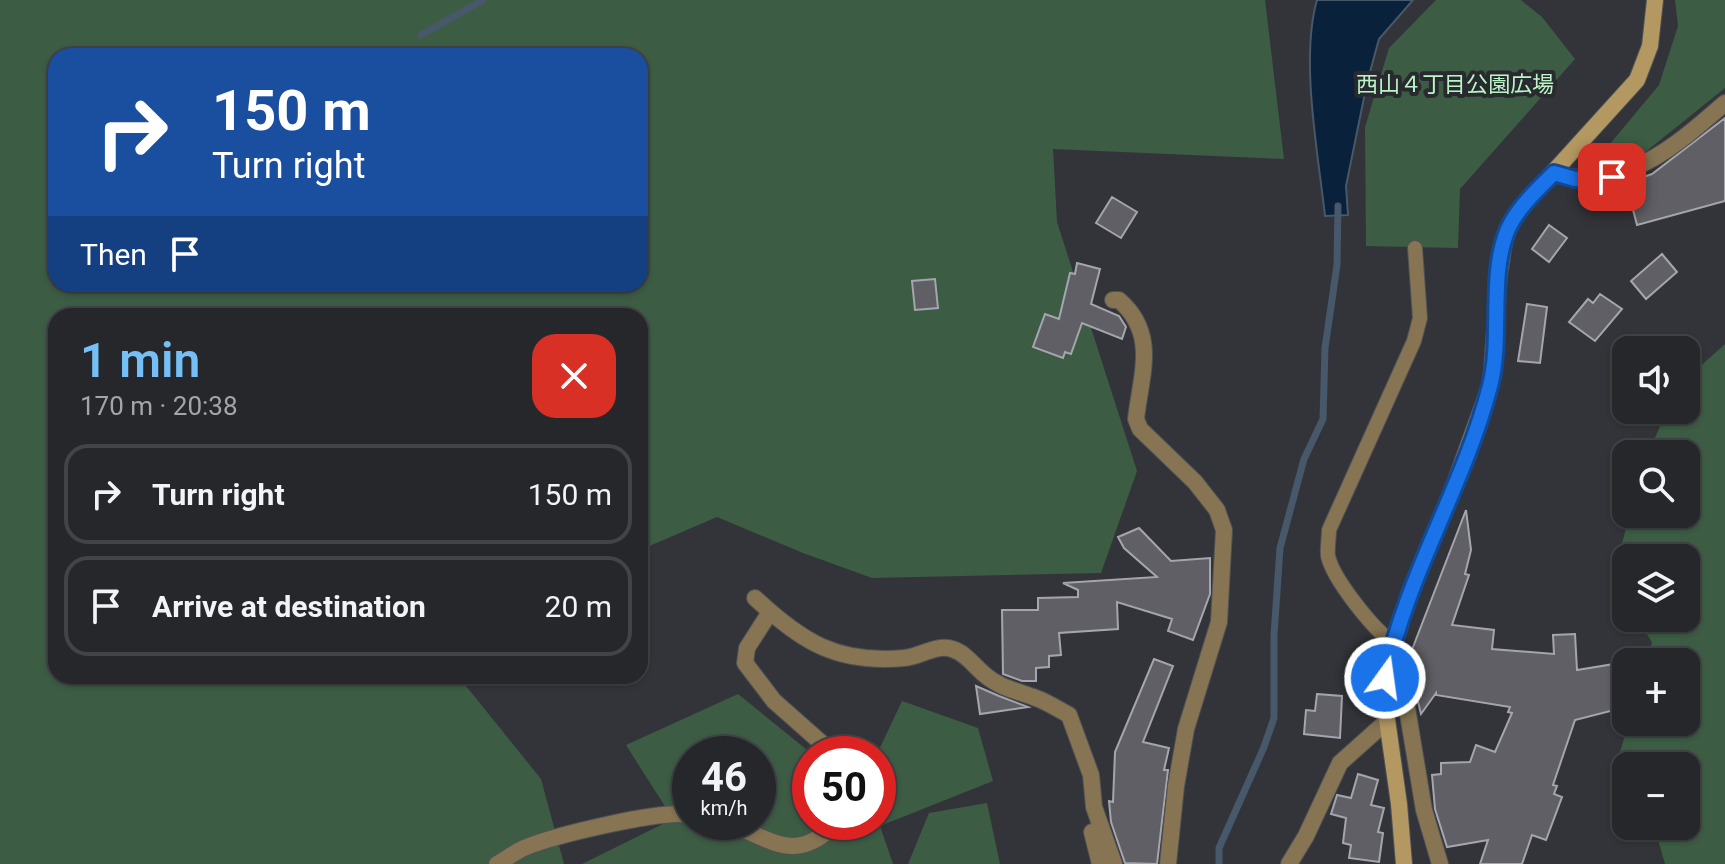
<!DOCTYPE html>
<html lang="en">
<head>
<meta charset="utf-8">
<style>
	:root { --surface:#26272b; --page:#2e2f33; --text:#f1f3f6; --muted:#a4a5a9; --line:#424447; --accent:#74c0f6 }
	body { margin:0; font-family:Roboto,"Noto Sans JP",sans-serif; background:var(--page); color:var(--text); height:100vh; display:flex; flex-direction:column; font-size:30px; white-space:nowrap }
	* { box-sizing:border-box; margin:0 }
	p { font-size:26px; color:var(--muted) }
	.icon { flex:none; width:44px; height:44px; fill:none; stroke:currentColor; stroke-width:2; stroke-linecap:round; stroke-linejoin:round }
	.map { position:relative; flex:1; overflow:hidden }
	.sheet { position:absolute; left:48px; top:308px; width:600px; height:376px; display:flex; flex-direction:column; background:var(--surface); border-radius:24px; box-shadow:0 2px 6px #0004,0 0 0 2px var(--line) }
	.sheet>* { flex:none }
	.top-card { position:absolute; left:48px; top:48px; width:600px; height:244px; border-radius:24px; box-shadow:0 2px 6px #0004,0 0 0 2px var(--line); background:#1a4fa0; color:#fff; overflow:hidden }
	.controls { position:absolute; left:1612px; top:336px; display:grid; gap:16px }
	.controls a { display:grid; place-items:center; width:88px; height:88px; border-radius:16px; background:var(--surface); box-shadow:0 2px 6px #0004,0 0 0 2px var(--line); font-size:40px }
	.speed { position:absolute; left:672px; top:736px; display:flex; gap:16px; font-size:40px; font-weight:700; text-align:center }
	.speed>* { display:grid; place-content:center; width:104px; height:104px; border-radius:50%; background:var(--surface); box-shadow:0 2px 6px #0004,0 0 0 2px var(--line); line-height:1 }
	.speed small { font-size:20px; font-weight:400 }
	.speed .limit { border:12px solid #d22; background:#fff; color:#111 }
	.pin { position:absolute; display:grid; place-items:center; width:68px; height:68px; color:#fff; margin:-34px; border-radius:16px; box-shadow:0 4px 12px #0006 }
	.me { position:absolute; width:88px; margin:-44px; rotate:14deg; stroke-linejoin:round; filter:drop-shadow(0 0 6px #0008) }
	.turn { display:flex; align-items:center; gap:28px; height:168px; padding:0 32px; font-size:36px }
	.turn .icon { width:104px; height:104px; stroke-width:2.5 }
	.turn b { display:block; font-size:56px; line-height:68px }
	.then { display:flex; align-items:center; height:76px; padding:0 32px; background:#0003; gap:16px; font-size:30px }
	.round { display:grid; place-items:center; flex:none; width:84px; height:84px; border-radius:24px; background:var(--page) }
	.head { display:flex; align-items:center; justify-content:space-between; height:136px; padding:0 32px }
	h1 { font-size:48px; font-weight:600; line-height:60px; color:var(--accent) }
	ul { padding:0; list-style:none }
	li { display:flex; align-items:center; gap:24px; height:100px; margin:0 16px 12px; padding:0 16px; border:4px solid var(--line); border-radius:24px }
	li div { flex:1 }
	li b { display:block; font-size:30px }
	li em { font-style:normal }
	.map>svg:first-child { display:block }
	.green { fill:#3d5c44; fill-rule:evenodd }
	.water { fill:#09213a; stroke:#47586a; stroke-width:2 }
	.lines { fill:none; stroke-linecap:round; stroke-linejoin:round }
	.stream { stroke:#47586a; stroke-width:7 }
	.building { fill:#5f5f65; stroke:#a5a6ad; stroke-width:2 }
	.lane-casing { stroke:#515256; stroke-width:16 }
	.street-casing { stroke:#515256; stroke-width:18 }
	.secondary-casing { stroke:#515256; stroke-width:18 }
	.lane { stroke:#867453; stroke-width:14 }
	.street { stroke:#867453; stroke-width:16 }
	.secondary { stroke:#b49862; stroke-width:16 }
	.route-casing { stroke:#114b97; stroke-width:20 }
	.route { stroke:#1a73e8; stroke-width:14 }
	.labels { text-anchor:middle; stroke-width:8; stroke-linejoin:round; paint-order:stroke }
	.park-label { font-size:22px; fill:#bbf5c6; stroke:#292a2f }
</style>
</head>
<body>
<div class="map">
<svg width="1725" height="864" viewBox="0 0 1725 864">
	<rect width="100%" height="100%" fill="#333439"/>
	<!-- green -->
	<path class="green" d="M0 0H1265L1284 159 1053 149 1057 222 1137 471 1101 573 872 578 803 553 717 517 640 550V316H56V676H458L541 779 564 864H0ZM56 56H640V284H56Z
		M1436 0H1521L1542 17 1575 59 1460 189 1458 248 1366 246 1365 127 1389 48Z
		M1675 0H1725V88L1638 158 1594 163 1659 85 1678 26Z
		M1725 344V864H1665L1654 826H1686V766H1626V788L1617 762 1629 722H1686V662H1647L1652 642 1636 618H1686V558H1626V572L1621 547 1630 514H1686V454H1648L1667 410H1686V379Z
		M738 694 812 754 810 822H878L877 754 902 701 978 728 993 781 880 826 893 864H582L673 819 626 745ZM690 754H758V822H690Z
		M987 803 1000 864H908L929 813Z"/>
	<!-- water -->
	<path class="water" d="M1317 0H1413L1379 39 1367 83 1346 186 1348 215 1325 216C1318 153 1300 59 1317 0Z"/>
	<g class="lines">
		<!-- stream -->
		<path class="stream" d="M421 35 483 0
			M1219 864V848L1264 747 1274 718V635L1280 548 1304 459 1323 419 1325 348 1337 265 1338 206"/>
	</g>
	<!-- building -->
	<path class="building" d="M1725 118V201L1637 225 1626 183 1652 174Z
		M1112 197 1137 212 1121 238 1096 223Z
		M1549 225 1567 238 1549 262 1532 249Z
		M1662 254 1677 272 1646 299 1631 281Z
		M1077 263 1100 269 1091 304 1119 316 1126 327 1122 339 1082 323 1071 354 1065 352 1063 358 1033 347 1045 314 1059 319 1070 273 1075 274Z
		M935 279 938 308 915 310 912 281Z
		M1600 294 1622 309 1595 341 1569 322 1588 299 1593 303Z
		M1527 304 1547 307 1540 363 1518 361Z
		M1466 510 1471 550 1465 574 1469 575 1452 625 1494 630 1492 649 1554 654 1553 635 1575 634 1577 670 1620 663 1622 708 1575 720 1553 785 1557 786 1554 794 1562 797 1546 840 1532 835 1522 864H1480L1488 840 1447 847 1435 809 1432 775 1441 774V763L1470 762 1476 745 1495 752 1512 713 1508 712 1510 707 1436 695V693L1421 714 1416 693 1400 664 1402 658 1408 660Z
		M1139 528 1171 561 1210 558V594L1193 640 1168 631 1172 619 1117 602 1118 629 1059 633 1061 655 1049 656V667L1036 668V681H1022L1003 674 1002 610H1038V598L1078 597V590L1063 583 1157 577 1124 548 1118 537Z
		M1154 659 1173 666 1143 742 1169 748 1164 770H1168L1157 864 1125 863 1111 822 1109 801 1113 802 1115 752Z
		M976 686 999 696 1028 707 980 714Z
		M1317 694 1342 696 1340 738 1304 734 1306 710 1315 711Z
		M1358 774 1378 780 1371 805 1384 808 1378 832 1383 833 1379 862 1349 858 1351 845 1343 843 1346 818 1331 814 1337 795 1351 798Z"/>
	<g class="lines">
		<!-- lane casing -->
		<g class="lane-casing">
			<path id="lane" d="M1393 643C1373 629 1333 579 1328 556 1327 548 1329 538 1329 530L1414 341 1420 318 1415 248"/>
		</g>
		<!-- street casing -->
		<g class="street-casing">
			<path id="street" d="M1554 173C1622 194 1677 145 1725 103
				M1113 300H1119C1158 334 1141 374 1136 419L1140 429 1195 482 1217 510 1224 530 1219 622 1186 729 1176 786 1168 864
				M755 598C802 642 837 664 904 658 920 657 935 644 952 649 966 653 974 666 985 675 1000 688 1018 691 1036 698 1047 702 1058 709 1069 715L1091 775 1094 807 1114 864
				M770 612 747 648 745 663 774 701 834 754
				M1385 678 1397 686 1405 696 1424 810 1440 864
				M726 822C776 842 796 864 838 822
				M1092 832 1100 864
				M497 864C506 859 515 852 524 848 552 836 662 809 690 815
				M1289 864 1306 836 1340 763 1387 721"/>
		</g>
		<!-- secondary casing -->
		<g class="secondary-casing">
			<path id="secondary" d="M1404 864 1399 804 1384 698 1385 678 1409 594 1448 502 1491 383 1499 276 1505 237 1514 218 1528 200 1637 80 1650 46 1655 0"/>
		</g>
		<!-- lane -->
		<use href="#lane" class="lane"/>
		<!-- street -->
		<use href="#street" class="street"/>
		<!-- secondary -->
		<use href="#secondary" class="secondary"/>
	</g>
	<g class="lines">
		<!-- route casing -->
		<g class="route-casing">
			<path id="route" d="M1385 678C1406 576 1464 486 1490 386 1503 336 1488 276 1508 229 1518 207 1538 189 1554 173L1575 179 1612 177"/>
		</g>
		<!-- route -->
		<use href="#route" class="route"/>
	</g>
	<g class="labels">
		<!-- park labels -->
		<g class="park-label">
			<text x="1455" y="92">西山４丁目公園広場</text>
		</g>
	</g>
</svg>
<div class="controls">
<a><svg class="icon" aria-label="sound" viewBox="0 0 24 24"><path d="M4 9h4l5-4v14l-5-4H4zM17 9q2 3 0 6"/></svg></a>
<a><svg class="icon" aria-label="search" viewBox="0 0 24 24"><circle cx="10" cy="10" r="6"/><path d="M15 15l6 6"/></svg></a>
<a><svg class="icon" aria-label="layers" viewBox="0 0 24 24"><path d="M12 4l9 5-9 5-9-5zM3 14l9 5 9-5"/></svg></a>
<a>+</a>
<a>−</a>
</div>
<div class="speed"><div>46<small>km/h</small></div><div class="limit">50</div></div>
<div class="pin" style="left:1612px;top:177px;background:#d93025"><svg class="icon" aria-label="arrive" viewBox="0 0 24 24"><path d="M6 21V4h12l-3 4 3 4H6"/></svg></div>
<svg class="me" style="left:1385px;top:678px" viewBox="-20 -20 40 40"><circle r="17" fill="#1a73e8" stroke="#fff" stroke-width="3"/><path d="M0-11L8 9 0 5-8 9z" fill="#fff"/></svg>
<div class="top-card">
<div class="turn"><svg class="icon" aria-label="right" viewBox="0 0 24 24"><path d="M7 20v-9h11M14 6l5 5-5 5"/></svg><div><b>150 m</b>Turn right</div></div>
<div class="then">Then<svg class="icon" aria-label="arrive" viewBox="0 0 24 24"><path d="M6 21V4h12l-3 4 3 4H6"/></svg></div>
</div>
<section class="sheet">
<div class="head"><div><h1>1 min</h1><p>170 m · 20:38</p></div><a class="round" style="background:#d93025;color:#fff"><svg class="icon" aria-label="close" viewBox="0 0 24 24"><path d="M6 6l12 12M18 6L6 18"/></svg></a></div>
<ul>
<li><svg class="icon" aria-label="right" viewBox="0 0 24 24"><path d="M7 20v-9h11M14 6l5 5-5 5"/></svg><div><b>Turn right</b></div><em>150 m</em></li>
<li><svg class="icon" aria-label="arrive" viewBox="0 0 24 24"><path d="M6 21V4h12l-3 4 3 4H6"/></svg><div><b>Arrive at destination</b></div><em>20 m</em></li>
</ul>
</section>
</div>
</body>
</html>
